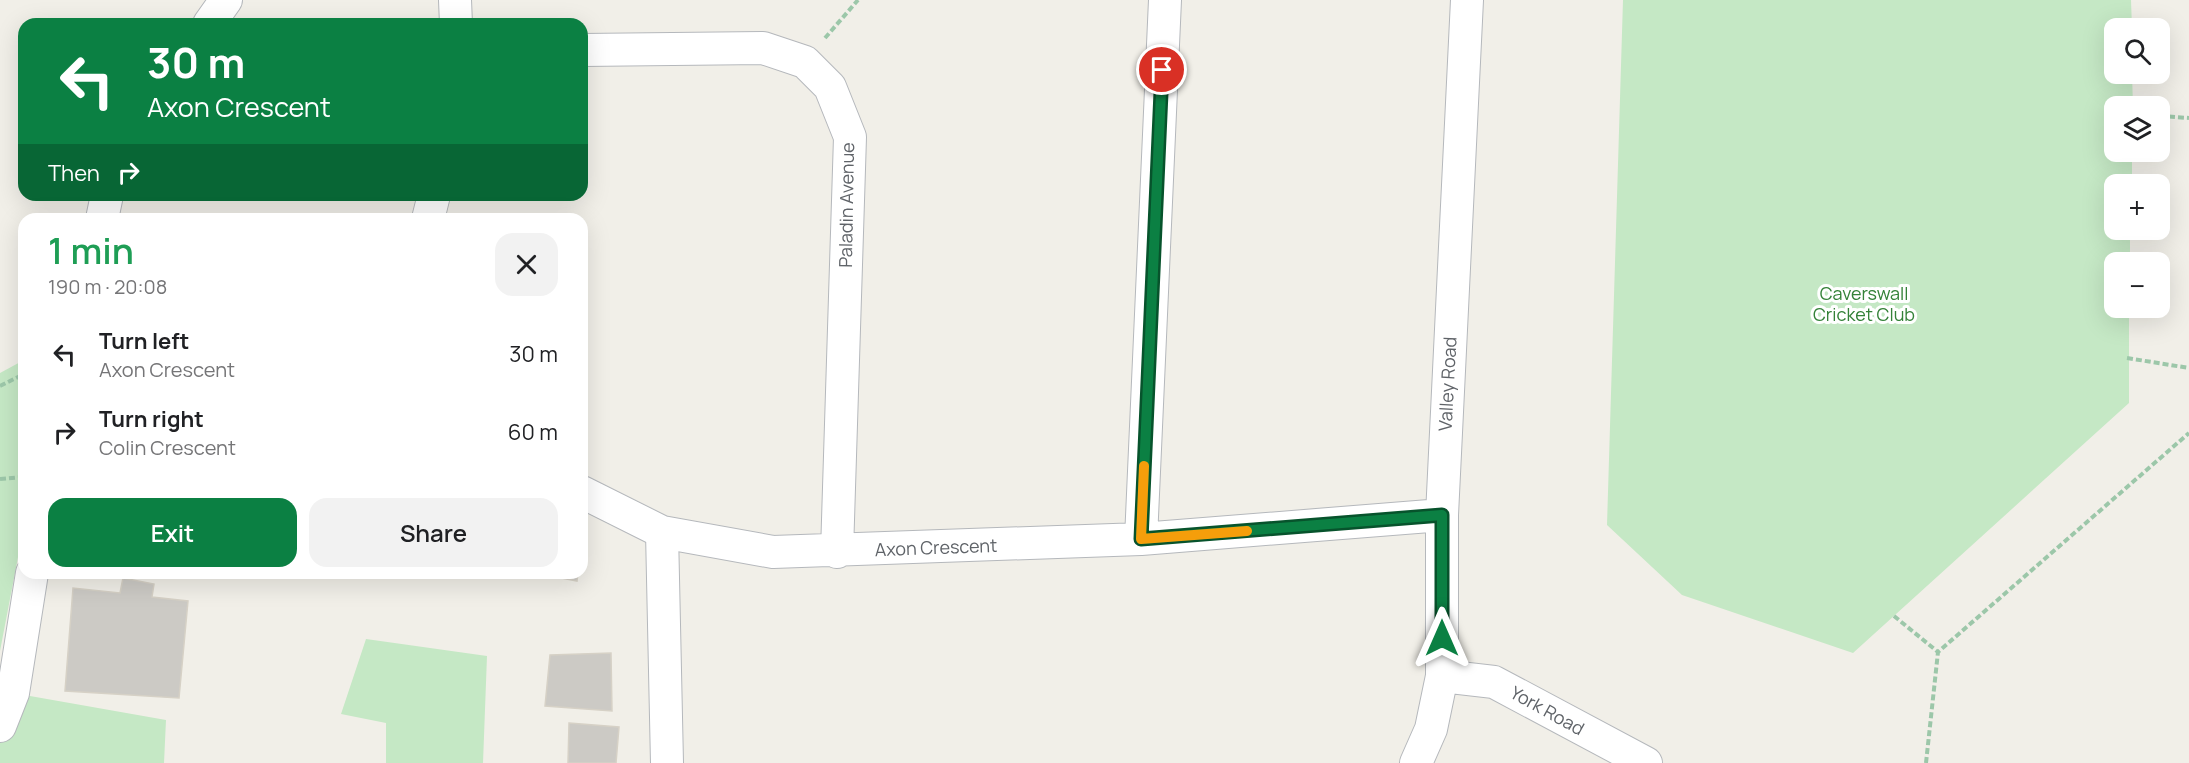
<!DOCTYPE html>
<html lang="en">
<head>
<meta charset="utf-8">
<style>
	:root { --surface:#fff; --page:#f2f2f2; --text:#202124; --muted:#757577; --accent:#0b8043 }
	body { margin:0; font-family:Manrope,sans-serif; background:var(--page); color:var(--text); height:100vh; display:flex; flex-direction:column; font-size:22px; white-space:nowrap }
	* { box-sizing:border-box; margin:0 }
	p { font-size:20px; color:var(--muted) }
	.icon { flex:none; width:33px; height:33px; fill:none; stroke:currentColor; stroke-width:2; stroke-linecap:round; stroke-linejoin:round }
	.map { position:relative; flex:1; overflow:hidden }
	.side { position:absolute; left:18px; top:213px; width:570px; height:366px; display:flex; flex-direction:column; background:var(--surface); border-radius:18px; box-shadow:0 6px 24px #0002 }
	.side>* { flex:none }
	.top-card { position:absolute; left:18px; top:18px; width:570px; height:183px; border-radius:18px; box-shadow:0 6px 24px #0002; background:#0b8043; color:#fff; overflow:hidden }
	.fabs { position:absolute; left:2104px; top:18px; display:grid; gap:12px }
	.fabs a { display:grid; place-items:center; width:66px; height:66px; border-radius:12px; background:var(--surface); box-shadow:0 6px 24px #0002; font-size:30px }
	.pin { position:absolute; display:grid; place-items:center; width:51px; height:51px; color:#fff; margin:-26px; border:3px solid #fff; border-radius:50%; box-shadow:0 2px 6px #0007 }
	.me { position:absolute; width:66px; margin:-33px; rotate:0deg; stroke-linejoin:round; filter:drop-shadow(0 0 4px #0008) }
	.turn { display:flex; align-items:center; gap:21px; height:126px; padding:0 30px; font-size:27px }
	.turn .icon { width:78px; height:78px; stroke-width:2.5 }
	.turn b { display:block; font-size:42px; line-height:51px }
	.then { display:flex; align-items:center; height:57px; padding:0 30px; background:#0003; gap:12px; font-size:22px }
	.round { display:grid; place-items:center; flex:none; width:63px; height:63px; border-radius:18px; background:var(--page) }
	.summary { display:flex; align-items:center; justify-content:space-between; height:102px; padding:0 30px }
	h1 { font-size:36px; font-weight:600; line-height:45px; color:#1e9e55 }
	.button { display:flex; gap:12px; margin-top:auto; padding:12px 30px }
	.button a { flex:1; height:69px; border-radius:18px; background:var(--accent); color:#fff; font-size:24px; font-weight:600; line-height:69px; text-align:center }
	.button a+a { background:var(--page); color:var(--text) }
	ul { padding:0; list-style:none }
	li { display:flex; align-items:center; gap:18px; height:78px; padding:0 30px }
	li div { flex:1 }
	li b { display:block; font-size:22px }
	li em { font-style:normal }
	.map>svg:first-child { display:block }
	.green { fill:#c5e8c5 }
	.building { fill:#cccac5; stroke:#d6d1c6; stroke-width:1.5 }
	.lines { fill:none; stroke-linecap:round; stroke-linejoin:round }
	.minor-casing { stroke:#b5b8bc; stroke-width:34 }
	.path { stroke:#9cc7a9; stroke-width:4; stroke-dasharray:6 3; stroke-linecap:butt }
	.minor { stroke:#fff; stroke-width:32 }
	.route-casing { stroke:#07532c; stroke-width:15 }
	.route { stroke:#0b8043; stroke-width:10 }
	.slow { stroke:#f59e0b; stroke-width:10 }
	.labels { text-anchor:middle; stroke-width:6; stroke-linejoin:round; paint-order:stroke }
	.street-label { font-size:18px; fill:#5f6368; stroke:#fff }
	.park-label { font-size:18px; fill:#348238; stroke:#fff }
</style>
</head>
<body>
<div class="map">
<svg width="2189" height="763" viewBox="0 0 2189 763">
	<rect width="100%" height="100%" fill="#f1efe8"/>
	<!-- green -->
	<path class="green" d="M1623 0H2131L2132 28H2115V74H2132L2133 106H2115V152H2132V184H2115V230H2130V262H2115V308H2129V403L1853 653 1682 595 1607 525Z
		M24 360V526L0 651V373Z
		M366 639 487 656 483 763H386V723L341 714Z
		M13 693 166 720 164 763H0V727Z"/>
	<!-- building -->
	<path class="building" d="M537 573H578L577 581Z
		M123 578 154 584 152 597 188 601 179 698 65 691 73 588 120 593Z
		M611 653 612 711 545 706 550 655Z
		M569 723 619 727 616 763H568Z"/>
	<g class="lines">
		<!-- minor casing -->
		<g class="minor-casing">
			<path id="minor" d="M455 0 456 24
				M209 24 226 0
				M582 50 763 48 805 62 830 87 850 137 837 552
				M102 219 107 195
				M428 219 434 195
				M582 492 662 532 773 552 1141 539 1442 515
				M662 532 667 763
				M1141 539 1165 0
				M1442 676 1494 682 1646 763
				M0 726 13 693 32 573
				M1416 763 1431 729 1442 676V515L1467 0"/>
		</g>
		<!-- path -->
		<path class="path" d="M825 38 858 0
			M2160 116 2189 118
			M2127 358 2189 368
			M0 386 24 374
			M0 479 24 477
			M1894 616 1938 652
			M1926 763 1938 652 2189 433"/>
		<!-- minor -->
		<use href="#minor" class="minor"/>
	</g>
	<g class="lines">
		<!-- route casing -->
		<g class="route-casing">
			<path id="route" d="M1162 70 1141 539 1442 515V638"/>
		</g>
		<!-- route -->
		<use href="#route" class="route"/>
		<!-- slow -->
		<path class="slow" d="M1144 466 1141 539 1247 531"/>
	</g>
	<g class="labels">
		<!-- street labels -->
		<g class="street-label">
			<text transform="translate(847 205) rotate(-89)" y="6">Paladin Avenue</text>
			<text transform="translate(1448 384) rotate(-87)" y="6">Valley Road</text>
			<text transform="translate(936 548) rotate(-2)" y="6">Axon Crescent</text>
			<text transform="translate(1547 711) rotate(29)" y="6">York Road</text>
		</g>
		<!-- park labels -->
		<g class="park-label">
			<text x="1864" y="300">Caverswall<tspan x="1864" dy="21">Cricket Club</tspan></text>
		</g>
	</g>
</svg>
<div class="fabs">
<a><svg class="icon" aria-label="search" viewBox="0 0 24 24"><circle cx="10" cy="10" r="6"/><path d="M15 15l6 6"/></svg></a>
<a><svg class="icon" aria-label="layers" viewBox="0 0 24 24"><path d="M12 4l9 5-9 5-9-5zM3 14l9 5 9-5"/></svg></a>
<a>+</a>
<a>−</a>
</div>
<div class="pin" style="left:1162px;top:70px;background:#d93025"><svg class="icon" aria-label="arrive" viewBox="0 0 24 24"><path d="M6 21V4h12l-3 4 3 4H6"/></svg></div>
<svg class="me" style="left:1442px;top:638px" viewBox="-20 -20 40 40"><path d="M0-17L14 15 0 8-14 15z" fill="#0b8043" stroke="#fff" stroke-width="4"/></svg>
<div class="top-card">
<div class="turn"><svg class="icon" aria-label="left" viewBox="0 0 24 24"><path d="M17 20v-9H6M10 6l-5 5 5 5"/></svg><div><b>30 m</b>Axon Crescent</div></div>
<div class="then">Then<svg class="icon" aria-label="right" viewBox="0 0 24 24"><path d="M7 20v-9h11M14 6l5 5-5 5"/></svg></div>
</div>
<section class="side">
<div class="summary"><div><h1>1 min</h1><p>190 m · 20:08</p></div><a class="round"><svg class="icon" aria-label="close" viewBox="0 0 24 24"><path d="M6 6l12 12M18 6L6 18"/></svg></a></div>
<ul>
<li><svg class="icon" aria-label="left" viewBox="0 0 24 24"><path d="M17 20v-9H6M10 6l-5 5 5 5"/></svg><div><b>Turn left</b><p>Axon Crescent</p></div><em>30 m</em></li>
<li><svg class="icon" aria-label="right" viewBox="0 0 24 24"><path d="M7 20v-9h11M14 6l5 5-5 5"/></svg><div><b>Turn right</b><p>Colin Crescent</p></div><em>60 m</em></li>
</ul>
<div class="button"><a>Exit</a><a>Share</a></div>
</section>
</div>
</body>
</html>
